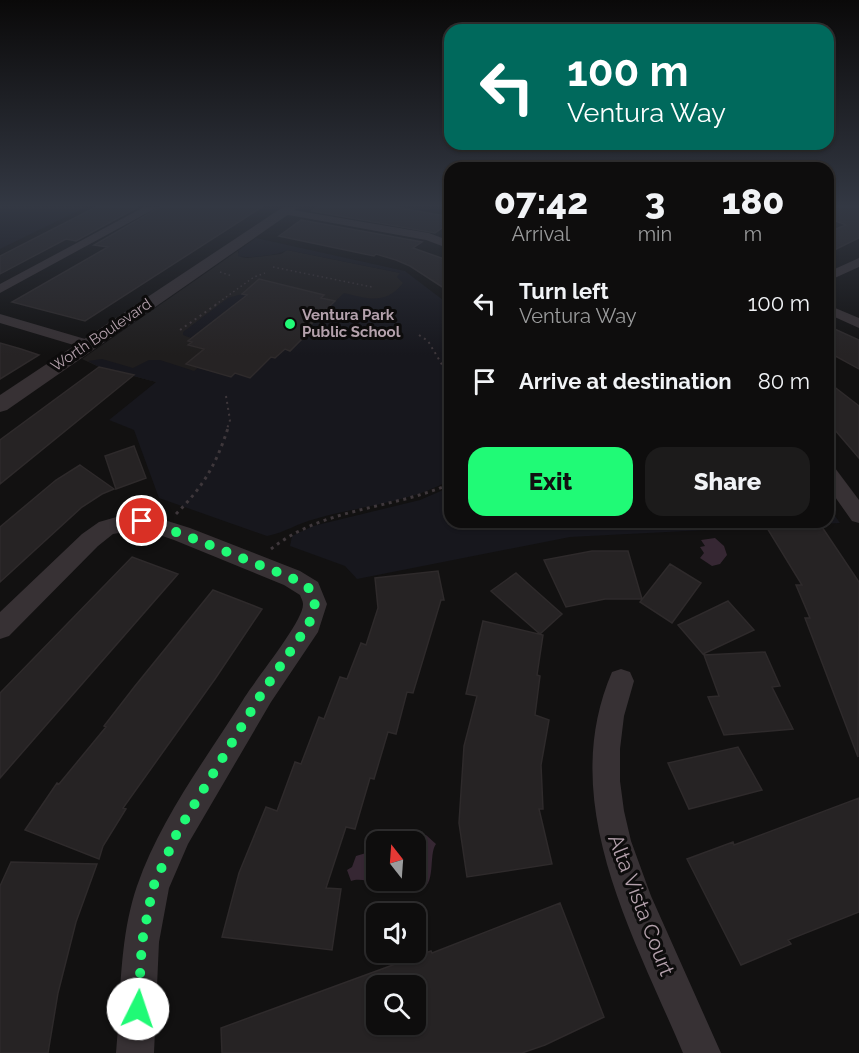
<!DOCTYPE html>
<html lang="en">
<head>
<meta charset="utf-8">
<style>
	:root { --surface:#0e0d0d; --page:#1c1b1b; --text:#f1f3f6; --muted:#9b9c9d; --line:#2e2d2e; --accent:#20fa76 }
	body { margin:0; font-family:Raleway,sans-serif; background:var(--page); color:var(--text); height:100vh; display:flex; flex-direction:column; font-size:22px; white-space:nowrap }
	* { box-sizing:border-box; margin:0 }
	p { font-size:20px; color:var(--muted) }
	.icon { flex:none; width:33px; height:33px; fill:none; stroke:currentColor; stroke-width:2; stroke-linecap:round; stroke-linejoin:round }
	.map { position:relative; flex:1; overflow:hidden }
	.panel { position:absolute; left:444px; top:162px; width:390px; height:366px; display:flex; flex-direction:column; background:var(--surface); border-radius:18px; box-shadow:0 2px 4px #0004,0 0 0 2px var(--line) }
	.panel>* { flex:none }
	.banner { position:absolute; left:444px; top:24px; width:390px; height:126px; border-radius:18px; box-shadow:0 2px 4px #0004,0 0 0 2px var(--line); background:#00695c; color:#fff; overflow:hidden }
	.needle { width:39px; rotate:343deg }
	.buttons { position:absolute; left:366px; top:831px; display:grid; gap:12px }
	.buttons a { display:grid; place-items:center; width:60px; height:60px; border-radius:12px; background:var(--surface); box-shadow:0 2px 4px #0004,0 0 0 2px var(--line); font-size:30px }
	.pin { position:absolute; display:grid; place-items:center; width:51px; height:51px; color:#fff; margin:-26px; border:3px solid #fff; border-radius:50%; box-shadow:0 2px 6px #0007 }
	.me { position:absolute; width:66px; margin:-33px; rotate:4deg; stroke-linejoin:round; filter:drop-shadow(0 0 4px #0008) }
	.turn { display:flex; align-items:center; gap:21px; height:126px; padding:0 24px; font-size:27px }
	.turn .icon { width:78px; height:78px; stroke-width:2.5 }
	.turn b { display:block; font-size:42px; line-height:51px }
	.eta { display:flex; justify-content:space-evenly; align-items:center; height:102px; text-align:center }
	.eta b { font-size:36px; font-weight:800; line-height:42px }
	.primary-button { display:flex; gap:12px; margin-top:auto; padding:12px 24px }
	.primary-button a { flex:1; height:69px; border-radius:18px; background:var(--accent); color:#111; font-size:24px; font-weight:800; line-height:69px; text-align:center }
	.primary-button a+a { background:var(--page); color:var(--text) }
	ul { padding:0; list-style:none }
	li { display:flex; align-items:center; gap:18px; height:78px; padding:0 24px }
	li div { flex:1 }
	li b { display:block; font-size:22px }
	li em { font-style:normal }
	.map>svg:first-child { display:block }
	.built { fill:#1f1d1d }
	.green { fill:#17171d }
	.water { fill:#362733 }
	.building { fill:#262324; stroke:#2e2a2b; stroke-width:1.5; fill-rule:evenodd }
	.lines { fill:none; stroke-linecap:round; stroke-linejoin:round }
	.path-far2 { stroke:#3e373b; stroke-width:1.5; stroke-dasharray:1.5 3; stroke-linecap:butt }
	.path-far1 { stroke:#3e373b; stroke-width:2; stroke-dasharray:2 4; stroke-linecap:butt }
	.path { stroke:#3e373b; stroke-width:3; stroke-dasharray:3 4.5; stroke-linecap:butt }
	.minor { fill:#373134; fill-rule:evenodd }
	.tertiary { fill:#373134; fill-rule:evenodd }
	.route { stroke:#20fa76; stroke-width:10; stroke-dasharray:0 18 }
	.poi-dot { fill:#20fa76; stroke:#0d0c0c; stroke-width:2 }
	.labels { text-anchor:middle; stroke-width:6; stroke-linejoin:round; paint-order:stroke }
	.far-poi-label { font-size:15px; font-weight:bold; fill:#b4a1ac; stroke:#0d0c0c; text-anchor:start }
	.far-street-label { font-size:15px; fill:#b4a1ac; stroke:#0d0c0c }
	.near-street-label { font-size:21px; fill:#b4a1ac; stroke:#0d0c0c }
</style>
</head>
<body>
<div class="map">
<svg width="859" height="1053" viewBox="0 0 859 1053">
	<rect width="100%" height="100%" fill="#121111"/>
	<!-- built -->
	<path class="built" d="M239 250 238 252 241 257 247 258 281 254 287 250 401 273 443 300 450 318 240 399 156 382 99 367 82 359Z"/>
	<!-- green -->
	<path class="green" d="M0 207H86L0 249Z
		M256 238 405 271 443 300 450 318V480C410 503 359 506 315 519 298 523 284 533 267 536L159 498 134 430 109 420 156 382 99 367 88 361 102 359 133 368 149 360H160L194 371 198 368 230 377 235 373 250 378 271 357 275 358 285 349 290 351 308 333 303 332 344 293C368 299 386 305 403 283L397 277 400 273 287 250C279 255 248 259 238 256L239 250Z
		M242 294 247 295 191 338 183 335V332L228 298Z
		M450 487V522H828V506L840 523 570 537 357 579 345 566 290 546 292 536 313 526 420 500Z"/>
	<!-- water -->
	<path class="water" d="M715 538 724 546 727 555 720 564 712 566 700 558 704 553 700 547 705 546 701 540Z
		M426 835 436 844C428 854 437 888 419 889 413 889 410 884 408 881L416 880 415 840Z
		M366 853 376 859V880L381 881C371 884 361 877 351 881L347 870 352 867 356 856Z"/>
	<!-- building -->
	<path class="building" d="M96 207H138L76 241 66 239 0 274V256Z
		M160 207H262L85 321 12 302 108 247 94 245Z
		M317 207H395L450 217V222L435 233 312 211Z
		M828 207H859V238L828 253V232L846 225 828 218Z
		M301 220 422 242 413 248 450 261V292L410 266 396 260 376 254 374 256 279 236Z
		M259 279 324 295 321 298 335 301 303 332 308 333 290 351 285 349 275 358 271 357 250 378 235 373 231 377 186 364 204 349 188 345 192 342 188 341 247 295 242 294Z
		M828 326 859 340V369L828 352Z
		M0 343 21 349 39 355 0 379Z
		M99 367 134 375 0 484V440Z
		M828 382 859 406V458L828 422Z
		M134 446 146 478 116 489 105 456Z
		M80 465 114 489 102 494 82 507 0 582V527L56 480Z
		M820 524 859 582 858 757 805 618H810L796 585H802L767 528Z
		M592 551H628L642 599H605L566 607 544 560Z
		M132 557 178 574 0 778V693Z
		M670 564 701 583 672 623 640 602Z
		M438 571 444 600H441L413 693 407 692 396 734 388 732 374 779 370 778 355 829 346 827 326 888 341 889 332 950 222 937 239 873 266 807 277 811 295 762 301 764 319 717 324 719 340 677 347 679 361 643 366 645 378 608 375 578Z
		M516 573 562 614 540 634 491 591Z
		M213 590 262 609 215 679 123 808 126 809 103 846 99 859 25 830 57 783 59 784 106 727 104 726 135 686Z
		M728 601 754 630 703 654 678 625Z
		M483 621 543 635 537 675 540 676 535 715 549 720 541 765 543 809H539L552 864 467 877 459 823 464 746 477 696 466 694Z
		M765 652 780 686 772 687 793 729 724 735 708 697 719 696 704 655Z
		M738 747 762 790 689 809 668 763Z
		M859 798V912L788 940 791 944 741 965 687 859 733 842 734 845Z
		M11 862 97 864 76 922 58 993 48 1053H0V886Z
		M560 903 604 1017 545 1045 522 1053H222L221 1028 431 951 432 953ZM376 986H416V1024H376Z"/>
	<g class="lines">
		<!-- path-far2 -->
		<path class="path-far2" d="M273 267 372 287
			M220 272 232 276
			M215 305 254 277 265 273"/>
		<!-- path-far1 -->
		<path class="path-far1" d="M180 330 217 304
			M419 335 428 341 450 378
			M226 396 230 420 227 429"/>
		<!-- path -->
		<path class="path" d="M176 514C203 487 216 465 228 428
			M271 549C324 507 390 510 450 484"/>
		<!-- minor -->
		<path class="minor" d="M144 207H158L0 293V284Z
			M287 209 429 233 450 241V249L426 240 283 214 281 212Z
			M859 258V267L828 281V272Z
			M828 305 859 318V328L828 314Z
			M0 314 92 341 95 344 87 349 0 323Z
			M828 466 835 468 859 500V523L852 521 828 487Z
			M142 513 190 528 300 571 318 582 327 604 318 632 271 702 188 844 169 888 159 942 154 1053H116C121 998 119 938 137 886 160 819 206 759 243 700 254 681 304 621 303 604 303 601 301 598 300 595L284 585 174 540 142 529 113 534 98 546 9 636 0 639V612L82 534 99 522 127 514Z
			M621 669 630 672 634 681 624 716 620 749V781L624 811 631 841 651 896 721 1053H683C633 934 556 802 612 672Z"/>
		<!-- tertiary -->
		<path class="tertiary" d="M283 207H299L7 410 0 412V395Z"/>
	</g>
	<!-- sky -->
	<linearGradient id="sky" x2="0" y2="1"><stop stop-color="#0a0909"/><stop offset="0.58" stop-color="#333843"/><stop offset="1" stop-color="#333843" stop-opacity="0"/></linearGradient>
	<rect width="859" height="355" fill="url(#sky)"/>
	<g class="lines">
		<!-- route -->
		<path class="route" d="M138 1009 142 942 153 887 177 833 262 693 309 624 315 603 310 589 292 578 182 534 142 521"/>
	</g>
	<!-- markers -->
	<circle class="poi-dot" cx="290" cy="324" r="6"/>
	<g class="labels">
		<!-- far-poi labels -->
		<g class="far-poi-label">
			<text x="302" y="320">Ventura Park<tspan x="302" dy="17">Public School</tspan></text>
		</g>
		<!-- far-street labels -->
		<g class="far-street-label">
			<text transform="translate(101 335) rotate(-34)" y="5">Worth Boulevard</text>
		</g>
		<!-- near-street labels -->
		<g class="near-street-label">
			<text transform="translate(641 905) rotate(69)" y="7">Alta Vista Court</text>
		</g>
	</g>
</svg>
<div class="buttons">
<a><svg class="needle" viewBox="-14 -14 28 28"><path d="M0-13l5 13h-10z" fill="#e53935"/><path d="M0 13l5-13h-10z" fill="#9b9c9d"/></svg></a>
<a><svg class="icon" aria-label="sound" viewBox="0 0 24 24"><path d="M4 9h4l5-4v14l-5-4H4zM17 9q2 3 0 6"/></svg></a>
<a><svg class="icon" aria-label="search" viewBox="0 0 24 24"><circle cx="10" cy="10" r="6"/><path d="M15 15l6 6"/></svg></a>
</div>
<div class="pin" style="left:142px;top:521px;background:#d93025"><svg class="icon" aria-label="arrive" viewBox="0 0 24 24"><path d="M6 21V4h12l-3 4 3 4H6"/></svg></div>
<svg class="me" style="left:138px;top:1009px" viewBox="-20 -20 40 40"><circle r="19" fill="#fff"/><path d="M0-13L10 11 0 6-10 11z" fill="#20fa76"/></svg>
<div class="banner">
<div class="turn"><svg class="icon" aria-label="left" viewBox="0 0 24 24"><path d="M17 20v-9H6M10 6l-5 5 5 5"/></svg><div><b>100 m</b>Ventura Way</div></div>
</div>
<section class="panel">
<div class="eta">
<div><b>07:42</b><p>Arrival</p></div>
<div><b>3</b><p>min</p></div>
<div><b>180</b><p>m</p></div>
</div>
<ul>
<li><svg class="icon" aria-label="left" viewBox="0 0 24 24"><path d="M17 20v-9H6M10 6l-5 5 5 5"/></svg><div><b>Turn left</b><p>Ventura Way</p></div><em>100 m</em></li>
<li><svg class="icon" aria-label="arrive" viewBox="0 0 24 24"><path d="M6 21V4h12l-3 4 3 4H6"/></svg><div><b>Arrive at destination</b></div><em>80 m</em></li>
</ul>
<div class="primary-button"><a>Exit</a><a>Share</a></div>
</section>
</div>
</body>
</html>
